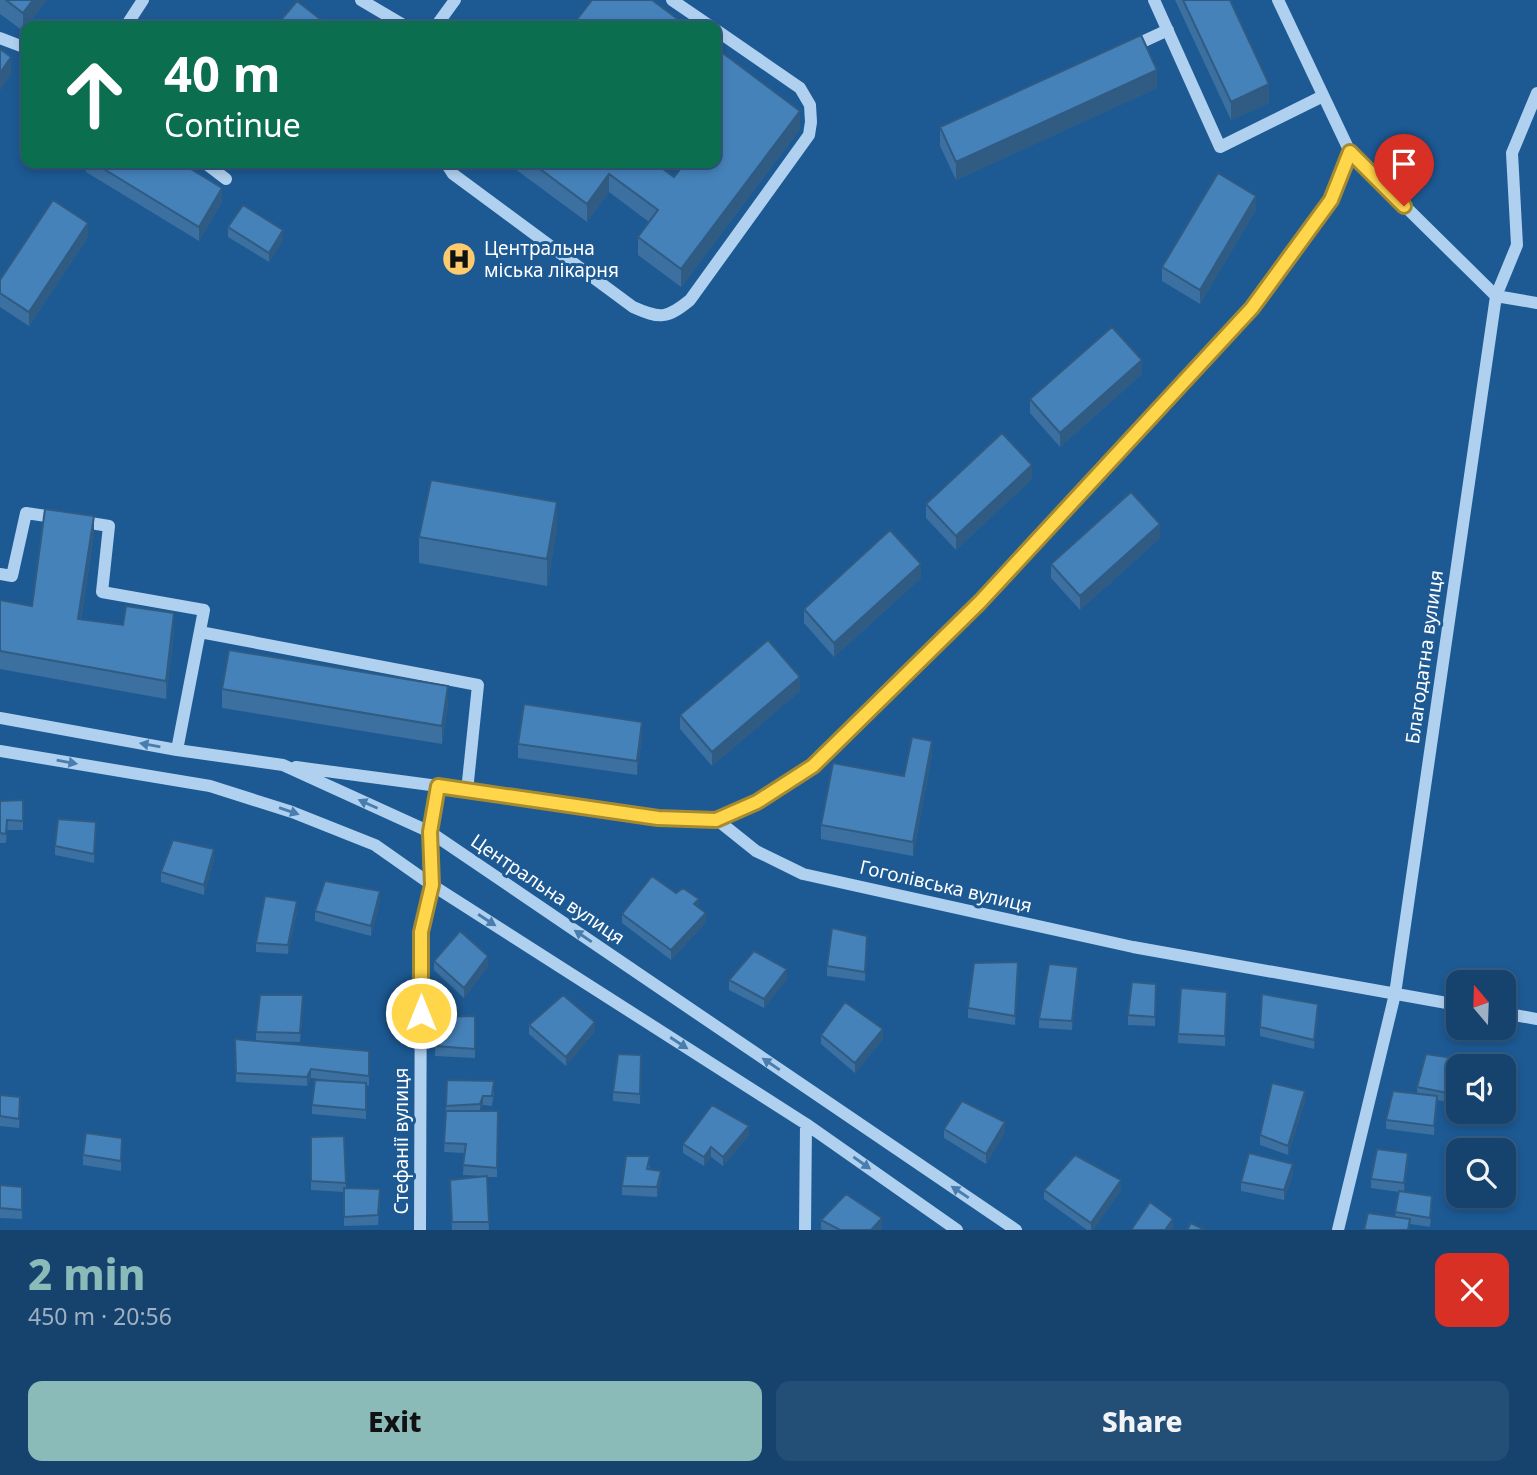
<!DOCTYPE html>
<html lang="en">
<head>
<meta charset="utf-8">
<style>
	:root { --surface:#16436e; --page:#234e76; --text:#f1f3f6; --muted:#9eb0c2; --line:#355c81; --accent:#8bbbb9 }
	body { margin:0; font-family:"Noto Sans",sans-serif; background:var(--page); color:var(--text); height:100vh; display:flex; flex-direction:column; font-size:26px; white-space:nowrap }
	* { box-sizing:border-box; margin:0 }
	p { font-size:23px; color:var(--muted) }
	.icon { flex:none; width:38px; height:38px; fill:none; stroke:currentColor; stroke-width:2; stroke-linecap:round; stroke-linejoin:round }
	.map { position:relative; height:1230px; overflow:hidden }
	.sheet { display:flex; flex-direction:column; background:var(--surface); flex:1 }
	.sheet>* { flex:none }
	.hud { position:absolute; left:21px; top:21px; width:700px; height:147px; border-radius:14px; box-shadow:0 4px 10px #0003,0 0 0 2px var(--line); background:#0b6e4f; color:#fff; overflow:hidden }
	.needle { width:46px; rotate:341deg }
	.fabs { position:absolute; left:1446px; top:970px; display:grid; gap:14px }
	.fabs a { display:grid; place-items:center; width:70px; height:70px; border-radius:14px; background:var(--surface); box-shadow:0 4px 10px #0003,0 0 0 2px var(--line); font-size:35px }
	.pin { position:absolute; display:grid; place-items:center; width:60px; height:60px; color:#fff; margin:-72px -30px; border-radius:50% 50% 50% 0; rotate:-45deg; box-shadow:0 0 7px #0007 }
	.pin .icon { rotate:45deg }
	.me { position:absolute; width:77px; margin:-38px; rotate:0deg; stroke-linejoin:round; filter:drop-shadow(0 0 5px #0008) }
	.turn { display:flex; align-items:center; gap:24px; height:147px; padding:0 28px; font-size:32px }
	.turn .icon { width:91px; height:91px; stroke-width:2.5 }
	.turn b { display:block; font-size:49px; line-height:60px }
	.round { display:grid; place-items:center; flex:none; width:74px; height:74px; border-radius:14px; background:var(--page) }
	.head { display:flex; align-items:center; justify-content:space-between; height:119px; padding:0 28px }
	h1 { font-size:42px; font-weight:800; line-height:52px; color:var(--accent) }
	.primary-button { display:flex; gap:14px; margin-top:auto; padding:14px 28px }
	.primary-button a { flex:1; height:80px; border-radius:14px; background:var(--accent); color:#111; font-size:28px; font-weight:800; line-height:80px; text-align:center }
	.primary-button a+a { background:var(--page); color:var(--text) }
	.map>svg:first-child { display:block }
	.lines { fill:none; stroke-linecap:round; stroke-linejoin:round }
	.minor { stroke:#afd0ee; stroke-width:12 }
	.wall { fill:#3b70a0 }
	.shaded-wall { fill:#305b82 }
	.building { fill:#4582ba; stroke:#305b82; stroke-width:2 }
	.oneway { fill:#497dae }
	.route-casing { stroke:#a68a30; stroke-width:18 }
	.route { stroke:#ffd54a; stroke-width:12 }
	.labels { text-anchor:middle; stroke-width:6; stroke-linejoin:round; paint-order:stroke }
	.poi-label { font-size:19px; fill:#fff; stroke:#1d5993; text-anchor:start }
	.street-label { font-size:19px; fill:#fff; stroke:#1d5993 }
</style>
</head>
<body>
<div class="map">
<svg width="1537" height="1230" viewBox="0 0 1537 1230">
	<rect width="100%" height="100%" fill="#1d5993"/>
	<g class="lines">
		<!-- minor -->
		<path class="minor" d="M361 0 405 26
			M672 0 710 26
			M1154 0 1220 147 1323 96
			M1278 0 1350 152 1496 296 1537 303
			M126 26 143 0
			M436 26 455 0
			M0 38 26 48
			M1129 48 1168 30
			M205 163 226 179
			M446 163 453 174 633 307C660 319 667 319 690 300L809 135 811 122 810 105 800 88 716 30
			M78 521 109 526 102 592 204 610 177 750
			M0 574 12 576 26 513 60 518
			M200 632 478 685 467 791
			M0 718 177 750 283 765 430 832 1016 1230
			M0 751 210 786 292 812 375 845 432 885 806 1124 957 1230
			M296 767 438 786
			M716 819 757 802 812 766 980 602 1252 308 1331 200 1350 152
			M1503 1013 1537 1019
			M420 1230 421 932 432 885 430 865 432 855 430 832 438 786 658 818 716 819 756 851 803 874 1133 947 1458 1005
			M805 1230 806 1124
			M1338 1230 1395 994 1496 296 1517 245 1512 153 1537 93"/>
	</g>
	<!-- wall -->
	<path class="wall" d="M0 0H47L23 31 0 14Z
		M1175 0H1230L1269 103 1231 120Z
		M1157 88 956 180 940 146V127Z
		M800 129 681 287 638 255V237L649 222 609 192 587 222 507 163H655L674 177Z
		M86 163H181L222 202 199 241 86 172Z
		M1256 210 1200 304 1162 281V267Z
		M228 227 283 240 269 262 228 237Z
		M88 237 29 326 0 307V280Z
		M1142 374 1060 447 1030 413V399Z
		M1032 479 956 550 926 518V504Z
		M557 528 547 586 419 563V537Z
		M94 534 81 619 174 632 166 699 0 669V600L32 606Z
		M1160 538 1080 610 1051 578V564Z
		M921 578 834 657 804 623V609Z
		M222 689 448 704 442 744 222 708Z
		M800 691 712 766 680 729V715Z
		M642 736 637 775 518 758V744Z
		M932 755 913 856 821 839V825L904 776Z
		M23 800V830H7L6 843H0V801Z
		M96 832 94 863 55 855V846Z
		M214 859 204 895 161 882V872Z
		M380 901 371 936 315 921V911Z
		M699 908 706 922 671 960 622 923V914Z
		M297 911 288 954 256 952V943Z
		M867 946 865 981 827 976V966Z
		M434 961 488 966 464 998 434 970Z
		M1018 972 1015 1025 968 1018V1008Z
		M1078 977 1072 1030 1039 1028V1019Z
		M787 979 764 1008 729 990V980Z
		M1156 984 1155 1026 1128 1025V1015Z
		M1227 992 1225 1046 1178 1043V1034Z
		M303 1004 300 1042 261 1041 369 1051V1086L366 1085V1119L312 1114V1105L328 1080 311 1078 307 1086 236 1082 235 1039 256 1041V1032Z
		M1318 1013 1314 1049 1260 1036V1027Z
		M475 1016V1058L435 1056 436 1017Z
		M529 1025 595 1031 566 1066 529 1034Z
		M821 1035 883 1039 855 1073 821 1044Z
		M1426 1054 1466 1060V1066H1458V1104L1437 1100 1434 1135 1386 1129V1120L1393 1091 1417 1094V1087Z
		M641 1055 640 1104 613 1101V1092Z
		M494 1091 492 1106 483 1105 480 1111H498L497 1177H487L489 1230H452L450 1189 484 1176 463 1175 464 1153 444 1152 446 1106Z
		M0 1095 20 1106 19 1128 0 1126Z
		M1305 1101 1288 1155 1260 1145V1135Z
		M944 1129 1005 1132 986 1164 944 1138Z
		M749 1135 723 1166 711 1157 704 1166 683 1153V1144Z
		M344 1136 346 1188 380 1198 378 1225 344 1226V1192L311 1190V1137Z
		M122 1138 121 1171 83 1165V1155Z
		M1408 1162 1404 1192 1432 1205 1430 1227 1410 1224 1395 1217 1399 1192 1371 1188V1179Z
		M650 1165 649 1169 661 1180 657 1197 622 1195V1186Z
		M1293 1174 1284 1200 1241 1191V1182Z
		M0 1185 22 1187V1219L0 1218Z
		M1044 1190H1121L1093 1230H1087L1044 1199Z
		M821 1220 882 1228 880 1230H823L821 1229Z"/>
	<!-- shaded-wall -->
	<path class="shaded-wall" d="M33 0H47L23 31V13Z
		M11 57V75L0 91V73Z
		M1157 70V88L956 180V162Z
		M1269 84V103L1231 120V102Z
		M800 111V129L681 287V269Z
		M609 174V192L587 222V204Z
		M222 188V202L199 241V227Z
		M1256 196V210L1200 304V290Z
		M88 223V237L29 326V312Z
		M283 230V240L269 262V253Z
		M1142 360V374L1060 447V433Z
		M1032 465V479L956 550V536Z
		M557 502V528L547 586V559Z
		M94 516V534L78 637V619Z
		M1160 524V538L1080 610V596Z
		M921 564V578L834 657V643Z
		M174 613V632L166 699V681Z
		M800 677V691L712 766V752Z
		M448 686V704L442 744V726Z
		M642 722V736L637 775V761Z
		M932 741V755L913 856V842Z
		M214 849V859L204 895V885Z
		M380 891V901L371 936V926Z
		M699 899V909L694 904Z
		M297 901V911L288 954V945Z
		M706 913V922L671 960V950Z
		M488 956V966L464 998V988Z
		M1078 967V977L1072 1030V1021Z
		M787 969V979L764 1008V999Z
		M1318 1004V1013L1314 1049V1040Z
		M595 1022V1031L566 1066V1057Z
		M883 1029V1039L855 1073V1063Z
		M311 1069V1078L307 1086V1077Z
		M1305 1091V1101L1288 1155V1146Z
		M483 1096V1105L480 1113V1104Z
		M1437 1096V1105L1434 1135V1126Z
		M1005 1122V1132L986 1164V1154Z
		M749 1126V1135L723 1166V1157Z
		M711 1147V1157L704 1166V1157Z
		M1408 1153V1162L1404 1192V1183Z
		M1293 1164V1174L1284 1200V1190Z
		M661 1171V1180L657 1197V1187Z
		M1121 1180V1190L1093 1230H1091V1223Z
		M882 1218V1228L880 1230H871Z
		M1173 1219V1228L1172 1230H1165Z"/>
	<!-- building -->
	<path class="building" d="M6 0H33L23 13Z
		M592 0H652L687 26H572Z
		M1183 0H1230L1269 84 1231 102Z
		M297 1 329 26H276Z
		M1141 35 1157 70 956 162 940 127Z
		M716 48 800 111 681 269 638 237 658 210 609 174 587 204 532 163H655L674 177 685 163H716Z
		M0 49 11 57 0 73Z
		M94 163H181L222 188 199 227Z
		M1218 173 1256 196 1200 290 1162 267Z
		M53 200 88 223 29 312 0 293V280Z
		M243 205 283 230 269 253 228 227Z
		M1112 327 1142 360 1060 433 1030 399Z
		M1002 433 1032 465 956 536 926 504Z
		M431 480 557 502 547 559 419 537Z
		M1131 492 1160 524 1080 596 1051 564Z
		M45 509 94 516 78 619 123 625 126 606 174 613 166 681 0 651V600L32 606Z
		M890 530 921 564 834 643 804 609Z
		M768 640 800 677 712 752 680 715Z
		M229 650 448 686 442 726 222 689Z
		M524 704 642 722 637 761 518 744Z
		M912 737 932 741 913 842 821 825 833 763 904 776Z
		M23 800V821L7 820 6 834 0 833V801Z
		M58 819 96 822 94 854 55 846Z
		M173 840 214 849 204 885 161 872Z
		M652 876 676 893 683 888 699 899 694 904 706 913 671 950 622 914Z
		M325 881 380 891 371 926 315 911Z
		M265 896 297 901 288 945 256 943Z
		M832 928 867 936 865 972 827 966Z
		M460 931 488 956 464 988 434 961Z
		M754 951 787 969 764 999 729 980Z
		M1018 962 1015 1016 968 1008 974 963Z
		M1049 964 1078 967 1072 1021 1039 1019Z
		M1132 982 1156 984 1155 1017 1128 1015Z
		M1181 988 1227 992 1225 1036 1178 1034Z
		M1262 994 1318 1004 1314 1040 1260 1027Z
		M260 995H303L300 1033 256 1032Z
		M563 995 595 1022 566 1057 529 1025Z
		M845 1002 883 1029 855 1063 821 1035Z
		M475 1016V1049L435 1046 436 1017Z
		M235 1039 369 1051V1076L311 1069 307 1077 236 1073Z
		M618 1054 641 1055 640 1094 613 1092Z
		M1426 1054 1466 1060 1465 1066H1458V1095L1417 1087Z
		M315 1080 366 1083V1110L312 1105Z
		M447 1080 494 1081 492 1096H483L480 1104 446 1106Z
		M1272 1083 1305 1091 1288 1146 1260 1135Z
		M1393 1091 1437 1096 1434 1126 1386 1120Z
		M0 1095 20 1097 19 1119 0 1116Z
		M962 1101 1005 1122 986 1154 944 1129Z
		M712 1105 749 1126 723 1157 711 1147 704 1157 683 1144Z
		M446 1111H498L497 1168 463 1165 466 1144 444 1143Z
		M86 1133 122 1138 121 1161 83 1155Z
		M344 1136 346 1183 311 1181V1137Z
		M1377 1149 1408 1153 1404 1183 1371 1179Z
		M1249 1153 1293 1164 1284 1190 1241 1182Z
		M1075 1155 1121 1180 1091 1223 1044 1190Z
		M626 1156H650L647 1169 661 1171 657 1187 622 1186Z
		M487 1176 489 1222H452L450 1180Z
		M0 1185 22 1187V1210L0 1208Z
		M344 1188 380 1189 378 1215 344 1217Z
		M1399 1191 1432 1196 1430 1218 1395 1212Z
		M846 1194 882 1218 871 1230H840L821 1220Z
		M1150 1202 1173 1219 1165 1230H1131Z
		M1368 1213 1410 1219 1408 1230H1364Z
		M1191 1223 1205 1230H1187Z"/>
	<!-- one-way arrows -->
	<defs><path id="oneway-solid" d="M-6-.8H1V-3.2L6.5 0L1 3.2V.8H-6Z" transform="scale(1.75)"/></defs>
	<g class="oneway">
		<use href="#oneway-solid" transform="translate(150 745) rotate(-170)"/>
		<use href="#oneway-solid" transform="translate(67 762) rotate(10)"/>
		<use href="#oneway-solid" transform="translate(368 804) rotate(-156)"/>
		<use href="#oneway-solid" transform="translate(289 811) rotate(19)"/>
		<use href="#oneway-solid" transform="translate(487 920) rotate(33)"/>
		<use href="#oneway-solid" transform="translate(583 936) rotate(-146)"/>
		<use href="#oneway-solid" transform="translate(679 1043) rotate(33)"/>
		<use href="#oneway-solid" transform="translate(771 1064) rotate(-146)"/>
		<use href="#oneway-solid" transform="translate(862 1163) rotate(35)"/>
		<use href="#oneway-solid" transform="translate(960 1192) rotate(-146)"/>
	</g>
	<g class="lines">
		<!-- route casing -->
		<g class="route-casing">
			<path id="route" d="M421 1013V932L432 885 430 832 438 786 658 818 716 820 757 802 813 766 980 602 1252 308 1331 200 1350 152 1404 206"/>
		</g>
		<!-- route -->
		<use href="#route" class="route"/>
	</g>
	<!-- icons -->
	<defs>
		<g id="hospital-disc" transform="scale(1.75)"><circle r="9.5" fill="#feca6e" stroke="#1d5993"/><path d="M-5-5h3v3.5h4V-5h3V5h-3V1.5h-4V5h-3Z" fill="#111"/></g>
	</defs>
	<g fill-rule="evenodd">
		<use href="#hospital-disc" x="459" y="259"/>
	</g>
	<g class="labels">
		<!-- poi labels -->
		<g class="poi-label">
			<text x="484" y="255">Центральна<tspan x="484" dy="22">міська лікарня</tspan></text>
		</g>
		<!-- street labels -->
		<g class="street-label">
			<text transform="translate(1424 657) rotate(-82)" y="7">Благодатна вулиця</text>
			<text transform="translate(946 886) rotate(13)" y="7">Гоголівська вулиця</text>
			<text transform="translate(548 889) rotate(34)" y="7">Центральна вулиця</text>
			<text transform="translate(401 1141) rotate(-90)" y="7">Стефанії вулиця</text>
		</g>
	</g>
</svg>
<div class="fabs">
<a><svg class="needle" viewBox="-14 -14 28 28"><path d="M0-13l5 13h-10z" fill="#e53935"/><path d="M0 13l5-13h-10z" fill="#9eb0c2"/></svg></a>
<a><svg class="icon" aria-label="sound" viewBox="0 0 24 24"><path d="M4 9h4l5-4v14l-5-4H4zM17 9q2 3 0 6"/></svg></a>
<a><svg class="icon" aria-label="search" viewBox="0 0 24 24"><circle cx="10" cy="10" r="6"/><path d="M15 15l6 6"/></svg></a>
</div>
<div class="pin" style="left:1404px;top:206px;background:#d93025"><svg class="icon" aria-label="arrive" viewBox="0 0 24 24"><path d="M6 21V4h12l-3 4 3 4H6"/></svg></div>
<svg class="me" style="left:421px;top:1013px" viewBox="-20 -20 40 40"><circle r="17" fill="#ffd54a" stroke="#fff" stroke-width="3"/><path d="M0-11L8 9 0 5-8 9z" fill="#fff"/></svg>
<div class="hud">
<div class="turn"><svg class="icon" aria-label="ahead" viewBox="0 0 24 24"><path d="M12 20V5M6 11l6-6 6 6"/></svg><div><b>40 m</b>Continue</div></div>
</div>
</div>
<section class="sheet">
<div class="head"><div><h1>2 min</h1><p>450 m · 20:56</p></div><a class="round" style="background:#d93025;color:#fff"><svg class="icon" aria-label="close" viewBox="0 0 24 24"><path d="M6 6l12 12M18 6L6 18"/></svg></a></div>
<div class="primary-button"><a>Exit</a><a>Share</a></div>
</section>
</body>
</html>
